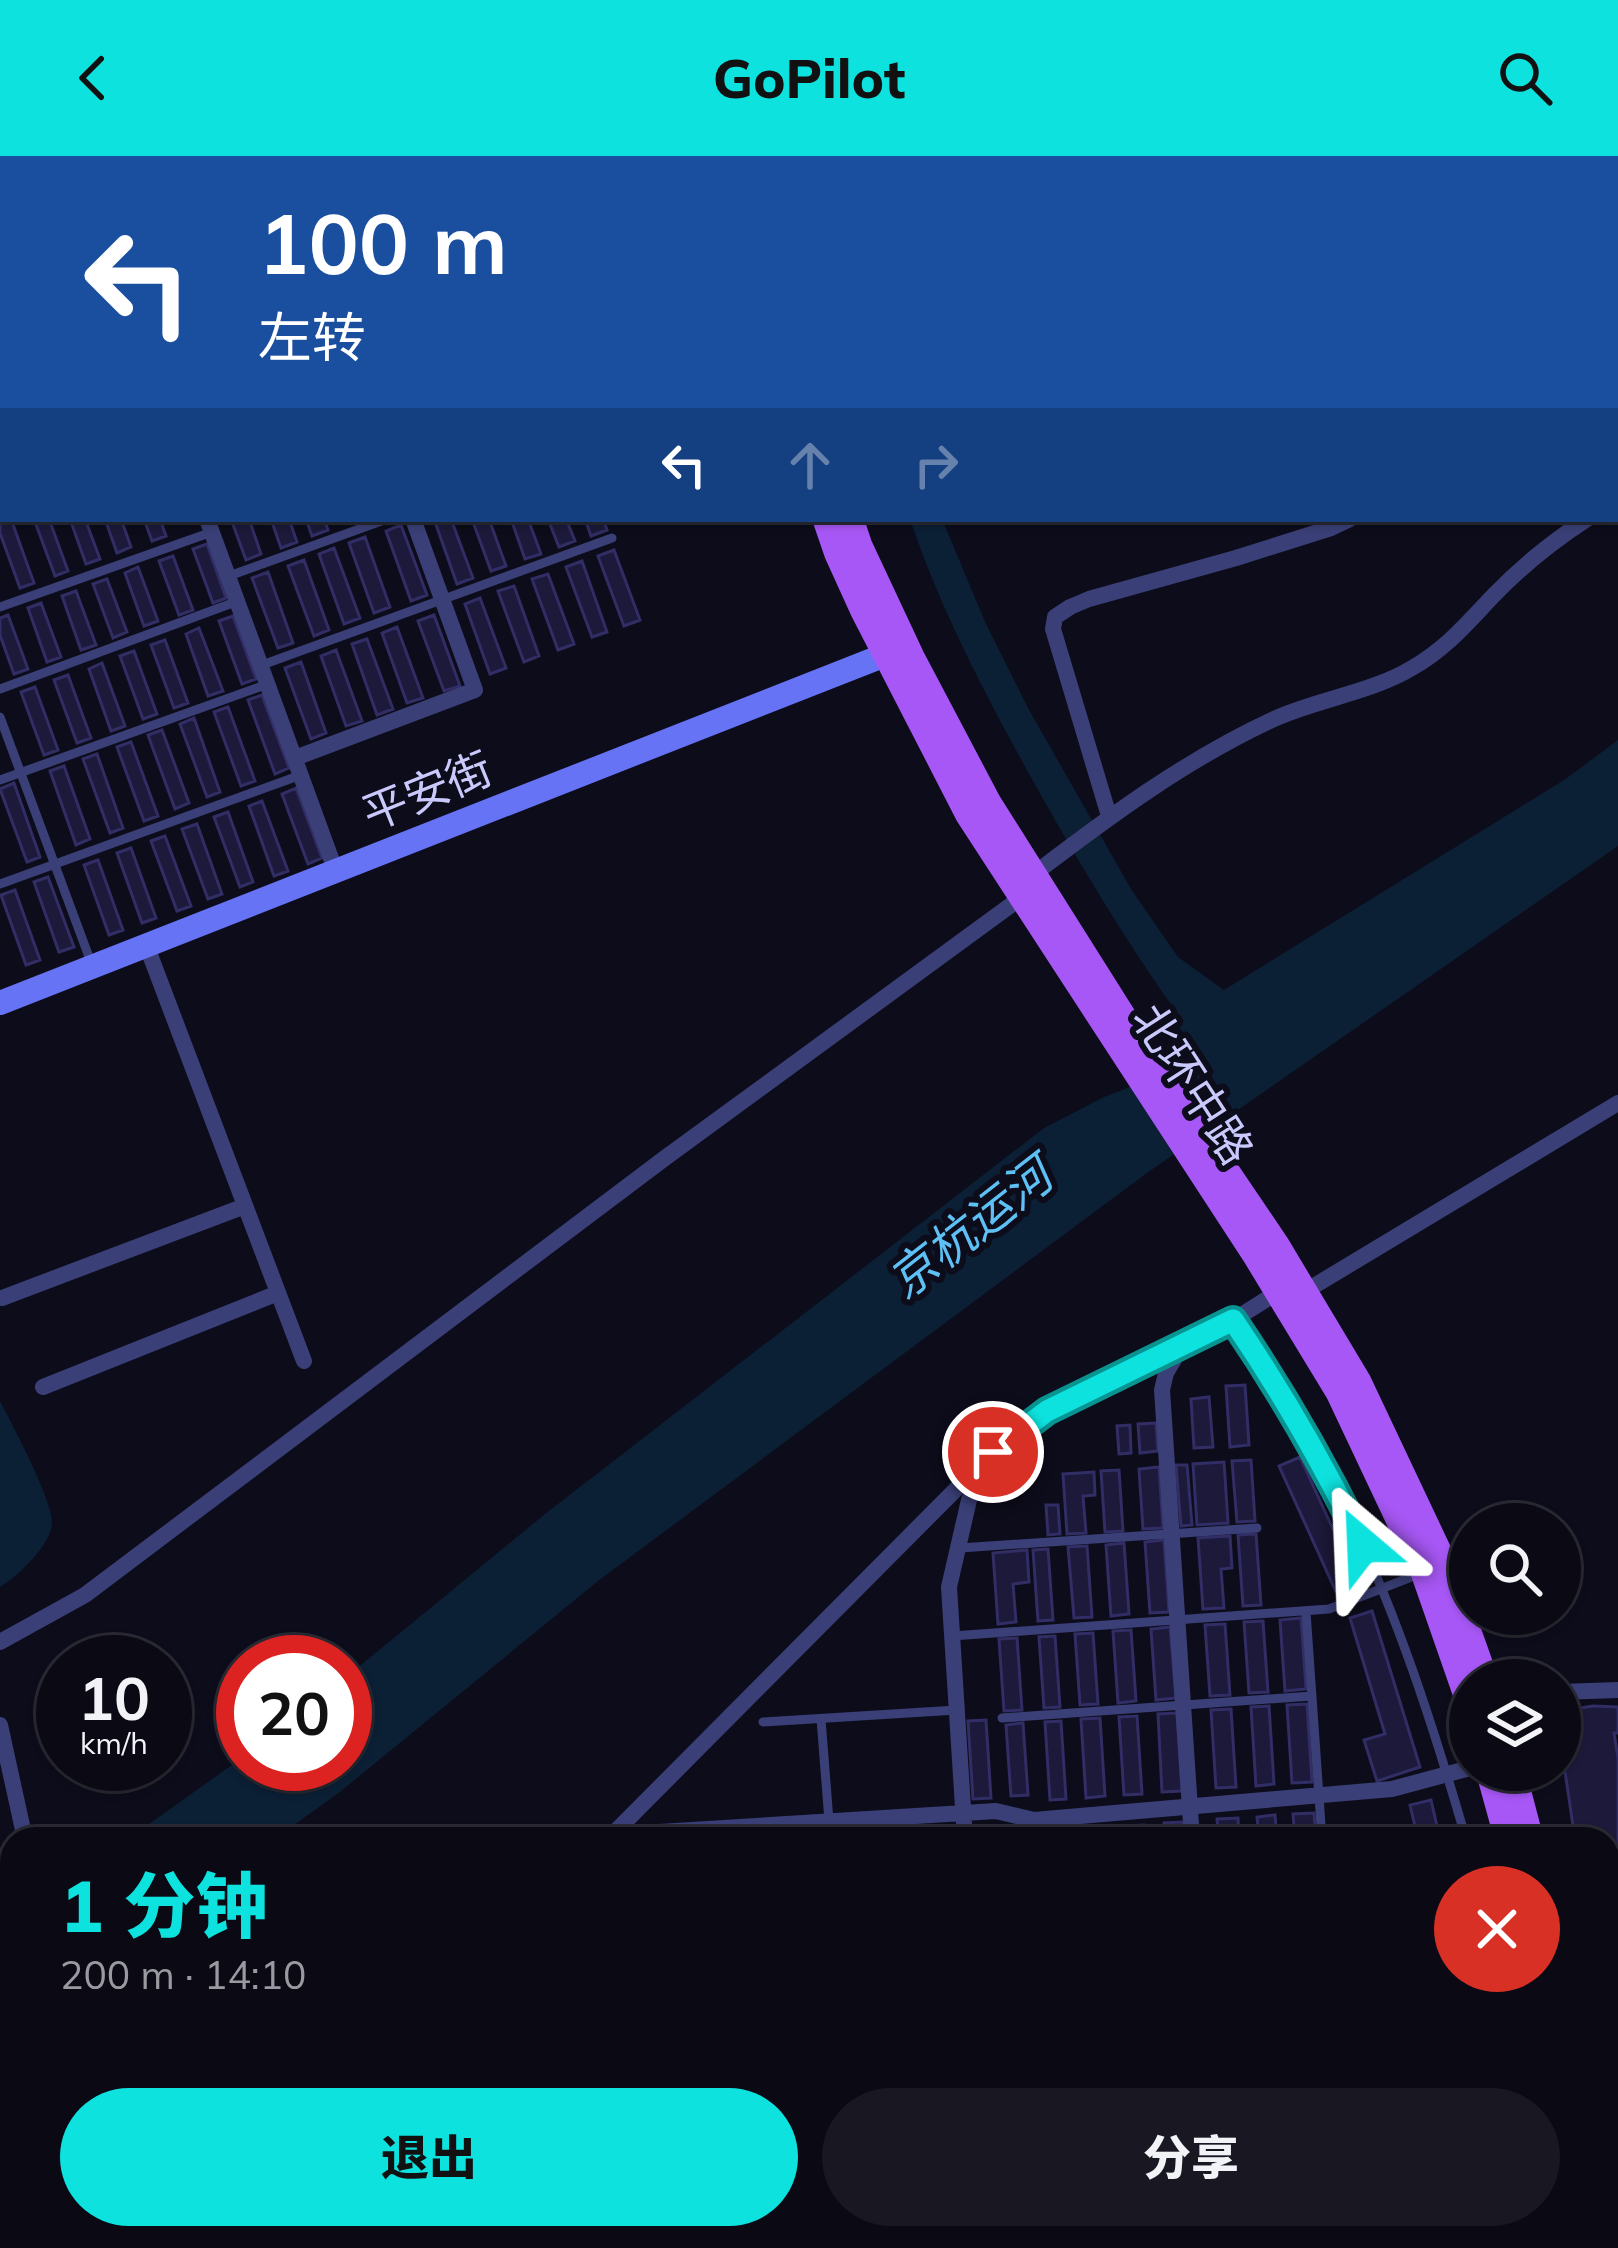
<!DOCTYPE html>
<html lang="zh">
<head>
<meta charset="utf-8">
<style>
	:root { --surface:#0a0914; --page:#181722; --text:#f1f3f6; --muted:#999aa0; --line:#2a2a34; --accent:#0ee2df }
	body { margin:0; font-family:Mulish,"Noto Sans SC",sans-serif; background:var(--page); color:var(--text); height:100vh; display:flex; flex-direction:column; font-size:45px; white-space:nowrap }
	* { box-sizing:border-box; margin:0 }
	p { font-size:39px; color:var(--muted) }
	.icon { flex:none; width:66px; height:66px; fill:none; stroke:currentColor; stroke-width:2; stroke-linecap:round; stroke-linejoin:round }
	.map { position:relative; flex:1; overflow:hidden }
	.details { position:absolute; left:0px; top:1671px; width:1620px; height:423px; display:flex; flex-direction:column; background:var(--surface); border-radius:36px 36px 0 0; box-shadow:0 3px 9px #0004,0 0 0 3px var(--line) }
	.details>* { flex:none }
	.hud { position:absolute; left:0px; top:0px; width:1620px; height:366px; box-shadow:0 3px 9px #0004,0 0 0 3px var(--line); background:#1a4fa0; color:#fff; overflow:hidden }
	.tools { position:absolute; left:1449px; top:1347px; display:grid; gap:24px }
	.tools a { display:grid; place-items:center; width:132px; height:132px; border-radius:50%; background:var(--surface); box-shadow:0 3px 9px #0004,0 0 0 3px var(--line); font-size:60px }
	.speed { position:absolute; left:36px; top:1479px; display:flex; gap:24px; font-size:60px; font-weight:700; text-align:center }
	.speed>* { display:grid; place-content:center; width:156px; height:156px; border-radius:50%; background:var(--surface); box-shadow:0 3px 9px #0004,0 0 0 3px var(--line); line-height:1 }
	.speed small { font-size:30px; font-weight:400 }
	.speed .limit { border:18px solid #d22; background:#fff; color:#111 }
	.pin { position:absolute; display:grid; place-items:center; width:102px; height:102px; color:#fff; margin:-51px; border:6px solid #fff; border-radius:50%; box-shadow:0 3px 12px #0007 }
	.me { position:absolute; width:132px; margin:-66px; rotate:334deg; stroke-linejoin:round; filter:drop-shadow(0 0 9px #0008) }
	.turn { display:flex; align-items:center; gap:42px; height:252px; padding:0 60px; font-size:54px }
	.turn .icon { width:156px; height:156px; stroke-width:2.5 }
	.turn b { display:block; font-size:84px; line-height:102px }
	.lanes { display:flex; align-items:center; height:114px; padding:0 60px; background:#0003; justify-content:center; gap:60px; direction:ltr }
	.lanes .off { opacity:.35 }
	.round { display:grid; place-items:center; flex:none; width:126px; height:126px; border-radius:63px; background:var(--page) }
	.overview { display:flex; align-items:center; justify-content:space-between; height:204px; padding:0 60px }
	h1 { font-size:72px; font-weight:800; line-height:90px; color:var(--accent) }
	.button { display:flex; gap:24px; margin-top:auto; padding:24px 60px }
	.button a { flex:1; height:138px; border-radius:72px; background:var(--accent); color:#111; font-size:48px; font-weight:800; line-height:138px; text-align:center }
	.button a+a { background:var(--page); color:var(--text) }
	header { display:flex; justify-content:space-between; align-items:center; height:156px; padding:0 60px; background:var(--accent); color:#111; font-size:54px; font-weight:800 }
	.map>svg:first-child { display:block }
	.water { fill:#0b1f35 }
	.building { fill:#1c193a; stroke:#312d65; stroke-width:3 }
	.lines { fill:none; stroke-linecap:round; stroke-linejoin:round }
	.lane { stroke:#3a3f77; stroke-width:9 }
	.street { stroke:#3a3f77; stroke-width:16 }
	.secondary { stroke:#6673f5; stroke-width:24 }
	.primary { stroke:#a757f5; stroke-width:27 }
	.route-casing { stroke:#099391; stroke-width:30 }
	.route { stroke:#0ee2df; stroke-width:21 }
	.labels { text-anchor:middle; stroke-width:12; stroke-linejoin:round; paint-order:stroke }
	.street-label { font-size:45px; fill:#c9c9fc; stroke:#0d0c1b }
	.water-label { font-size:48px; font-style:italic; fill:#5ec1f5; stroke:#0d0c1b }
</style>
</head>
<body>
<header><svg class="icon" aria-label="back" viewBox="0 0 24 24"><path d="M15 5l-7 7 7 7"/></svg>GoPilot<svg class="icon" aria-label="search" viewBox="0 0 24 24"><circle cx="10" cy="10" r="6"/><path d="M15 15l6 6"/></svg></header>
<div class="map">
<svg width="1618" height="2092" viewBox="0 0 1618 2092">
	<rect width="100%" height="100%" fill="#0d0c1b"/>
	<!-- water -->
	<path class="water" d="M910 363H942L986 468 1028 552 1131 733 1178 801 1224 834 1564 624 1618 584V690L1147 1017 598 1425 341 1635 275 1683H128L243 1601V1608H345V1522L545 1358 1044 972 1104 941 1130 931 1166 898 1177 881 1182 864C1123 782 1071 694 1022 605 980 528 938 447 910 363Z
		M0 1245C12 1268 53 1345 52 1367 52 1388 17 1421 0 1431Z
		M12 1751V1851L0 1858V1759Z"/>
	<!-- building -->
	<path class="building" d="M3 357V363H11L34 427 20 432 0 377V358Z
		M34 363H49L68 415 55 420Z
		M70 363H85L100 403 86 408Z
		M105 363H121L131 391 117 397Z
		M144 363H160L166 380 152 385Z
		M231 363H249L261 398 246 404Z
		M271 363H289L297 386 281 392Z
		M306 363H324L328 374 312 380Z
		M434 363H451L473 422 457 428Z
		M472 363H489L506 410 491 415Z
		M511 363H528L541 398 525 403Z
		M548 363H566L575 385 559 391Z
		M585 363H603L607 374 591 380Z
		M401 369 427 439 411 445 386 375Z
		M365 381 390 451 374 457 349 387Z
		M207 388 226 442 213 447 193 393Z
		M334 392 360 462 344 468 319 398Z
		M614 394 640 464 624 470 598 400Z
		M173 400 193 454 179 459 159 405Z
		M304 404 329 474 314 480 288 410Z
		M582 405 607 476 592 481 566 411Z
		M138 411 158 465 144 470 125 417Z
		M268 416 293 487 278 492 252 422Z
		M548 418 574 488 558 494 532 423Z
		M107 423 127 476 113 482 93 428Z
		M514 430 539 500 524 506 498 435Z
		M76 435 96 489 81 494 62 440Z
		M480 442 506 512 490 518 465 448Z
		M41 447 61 501 47 506 28 452Z
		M8 459 28 513 14 518 0 479V462Z
		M434 459 460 530 444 535 418 465Z
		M233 460 256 523 242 528 219 465Z
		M397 471 423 542 407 547 382 477Z
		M199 472 223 535 208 540 186 478Z
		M367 483 393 553 377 559 352 488Z
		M165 484 188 547 174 552 151 489Z
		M336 494 362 565 346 570 321 500Z
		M134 495 157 558 143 563 120 500Z
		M301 506 326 577 311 583 285 512Z
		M102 507 125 570 111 575 89 513Z
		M68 519 91 582 77 587 54 524Z
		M35 531 58 594 44 599 21 536Z
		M262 539 289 612 275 618 248 544Z
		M228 551 255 625 241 630 214 556Z
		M194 562 220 636 207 641 180 568Z
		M162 574 189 647 175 653 148 579Z
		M131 586 158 660 144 665 117 591Z
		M97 598 123 672 110 677 83 603Z
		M64 610 90 683 76 689 50 615Z
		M14 627 40 701 27 706 0 633Z
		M296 632 322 702 308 708 282 638Z
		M262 645 288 715 274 720 249 650Z
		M228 656 253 726 240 731 214 661Z
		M197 668 222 738 208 743 182 673Z
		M165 680 191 750 177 755 151 685Z
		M131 692 156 762 142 767 117 697Z
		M98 704 123 774 109 779 84 709Z
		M48 721 74 791 59 796 34 726Z
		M15 734 40 804 26 809 1 739Z
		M1245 1229 1249 1289 1230 1291 1226 1230Z
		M1209 1241 1213 1291 1194 1292 1191 1243Z
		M1156 1267 1158 1295 1140 1297 1138 1268Z
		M1130 1269 1131 1297 1119 1298 1117 1270Z
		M1300 1301 1358 1428 1337 1438 1279 1310Z
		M1251 1304 1255 1365 1237 1366 1232 1305Z
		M1224 1306 1228 1367 1197 1369 1193 1308Z
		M1176 1309H1187L1192 1369 1181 1370Z
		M1159 1311 1163 1372 1143 1373 1139 1313Z
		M1119 1314 1123 1375 1105 1376 1101 1315Z
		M1094 1316 1095 1339 1083 1340 1086 1377 1067 1378 1063 1318Z
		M1046 1349H1058L1060 1378 1048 1379Z
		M1256 1378 1261 1449 1243 1450 1238 1379Z
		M1230 1380 1232 1412 1221 1413 1224 1452 1203 1453 1198 1382Z
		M1164 1384 1169 1456 1150 1457 1145 1386Z
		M1124 1387 1129 1458 1111 1460 1106 1389Z
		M1087 1390 1092 1461 1074 1462 1068 1391Z
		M1048 1393 1053 1464 1038 1465 1033 1394Z
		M1027 1394 1029 1426 1013 1428 1016 1466 998 1468 993 1397Z
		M1372 1455 1420 1611 1377 1625 1364 1584 1385 1578 1350 1462Z
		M1301 1462 1306 1533 1285 1535 1280 1464Z
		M1263 1465 1268 1536 1249 1537 1244 1466Z
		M1225 1468 1230 1539 1210 1540 1205 1469Z
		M1170 1471 1176 1542 1156 1544 1151 1473Z
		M1131 1474 1136 1545 1118 1547 1113 1475Z
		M1093 1477 1098 1548 1080 1549 1075 1478Z
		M1055 1480 1060 1551 1044 1552 1039 1481Z
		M1017 1482 1022 1554 1004 1555 999 1483Z
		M1307 1548 1312 1626 1292 1627 1287 1549Z
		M1269 1550 1274 1628 1256 1630 1251 1551Z
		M1593 1550 1618 1551V1577H1614L1618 1602V1747L1608 1749V1683H1575L1560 1582V1555Z
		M1231 1553 1236 1631 1216 1632 1211 1554Z
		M1177 1557 1182 1635 1162 1636 1158 1558Z
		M1137 1560 1142 1638 1124 1639 1119 1561Z
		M1100 1562 1105 1640 1086 1642 1081 1563Z
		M986 1564 991 1642 973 1643 968 1565Z
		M1061 1565 1066 1643 1050 1644 1045 1566Z
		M1023 1567 1028 1639 1011 1640 1006 1569Z
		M1431 1644 1440 1683H1418L1410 1649Z
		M1314 1657 1316 1683H1295L1293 1658Z
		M1275 1659 1277 1683H1259L1257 1661Z
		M1238 1662 1239 1683H1219L1217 1663Z
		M1183 1666 1185 1683H1165L1164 1667Z
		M1144 1669 1145 1683H1127L1126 1670Z"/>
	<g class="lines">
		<!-- lane -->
		<path class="lane" d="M0 247 3 246
			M0 346 3 345
			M229 420 387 363
			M0 451 212 376
			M262 509 612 382
			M0 533 238 445
			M0 561 92 809
			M0 624 268 528
			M0 728 301 619
			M1233 1164C1281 1235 1327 1309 1362 1387 1405 1482 1437 1583 1466 1683
			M960 1392 1257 1372
			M1306 1456 1322 1683
			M952 1480 1329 1453 1419 1418
			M1002 1562 1312 1540
			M821 1563 829 1665
			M763 1566 957 1554
			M1608 1797 1618 1798
			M1545 2082 1546 2092"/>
		<!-- street -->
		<path class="street" d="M279 0 280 3
			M1160 0 1161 3
			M1602 0V3
			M1109 3 1116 0
			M1617 92 1618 97
			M0 188 3 187
			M1617 217 1618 216
			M1617 344H1618
			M207 363 336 716
			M295 602 475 534 413 363
			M1109 660 1053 473 1055 461 1070 451 1089 443 1236 402 1331 372 1350 363
			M1034 718C1110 660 1187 603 1274 563 1318 543 1370 537 1412 512 1447 492 1467 467 1494 439 1522 410 1553 385 1587 363
			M147 791 304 1205
			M1304 1136 1618 947
			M2 1142 245 1050
			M1182 1190 1166 1217 1162 1234 1192 1683
			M43 1231 278 1137
			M0 1486 85 1439 665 1002 1022 741
			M1560 1536 1618 1534
			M0 1569 25 1683
			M611 1679 996 1655 1034 1664 1392 1633 1470 1612
			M608 1683 993 1296 1047 1255 1224 1170 1278 1136
			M965 1683 949 1431 969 1344 984 1313
			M0 2045 12 2044
			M0 2073 12 2076
			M31 2082 52 2092
			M812 2092 813 2082
			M1077 2092V2082"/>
		<!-- secondary -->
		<path class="secondary" d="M0 847 885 499"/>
		<!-- primary -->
		<path class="primary" d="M719 0 720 3
			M743 0 744 3
			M826 363 838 398 863 453 969 659 1257 1101 1339 1236 1424 1416 1470 1548
			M850 363 859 390 911 501 988 647 1140 888 1276 1089 1358 1226 1444 1408 1485 1524
			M1489 1614 1508 1683
			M1512 1614 1530 1683
			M1585 2082 1587 2092
			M1606 2082 1608 2092"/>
	</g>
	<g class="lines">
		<!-- route casing -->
		<g class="route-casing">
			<path id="route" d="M993 1296 1047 1255 1233 1164C1282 1236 1325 1311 1363 1389"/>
		</g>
		<!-- route -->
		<use href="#route" class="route"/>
	</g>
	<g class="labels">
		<!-- street labels -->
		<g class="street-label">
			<text transform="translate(427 635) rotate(-22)" y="16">平安街</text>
			<text transform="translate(1193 928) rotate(57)" y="16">北环中路</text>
		</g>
		<!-- water labels -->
		<g class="water-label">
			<text transform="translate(970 1072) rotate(-38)" y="17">京杭运河</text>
		</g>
	</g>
</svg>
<div class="tools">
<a><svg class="icon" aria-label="search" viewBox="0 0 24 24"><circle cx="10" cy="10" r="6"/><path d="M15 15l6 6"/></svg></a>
<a><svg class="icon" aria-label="layers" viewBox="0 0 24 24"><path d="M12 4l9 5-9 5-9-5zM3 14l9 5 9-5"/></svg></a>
</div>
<div class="speed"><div>10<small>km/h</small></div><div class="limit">20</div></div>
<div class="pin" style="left:993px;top:1296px;background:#d93025"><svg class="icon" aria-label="arrive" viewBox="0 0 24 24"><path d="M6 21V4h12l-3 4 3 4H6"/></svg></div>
<svg class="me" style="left:1363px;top:1389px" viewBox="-20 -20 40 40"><path d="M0-17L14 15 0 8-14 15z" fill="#0ee2df" stroke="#fff" stroke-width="4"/></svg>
<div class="hud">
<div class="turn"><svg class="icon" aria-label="left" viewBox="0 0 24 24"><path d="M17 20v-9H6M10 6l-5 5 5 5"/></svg><div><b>100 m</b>左转</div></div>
<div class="lanes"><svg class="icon" aria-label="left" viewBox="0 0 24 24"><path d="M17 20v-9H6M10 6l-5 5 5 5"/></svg><svg class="icon off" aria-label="ahead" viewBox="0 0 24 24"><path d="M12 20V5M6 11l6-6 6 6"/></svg><svg class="icon off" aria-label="right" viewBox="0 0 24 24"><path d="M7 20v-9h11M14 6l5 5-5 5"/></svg></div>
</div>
<section class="details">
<div class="overview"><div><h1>1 分钟</h1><p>200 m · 14:10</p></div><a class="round" style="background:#d93025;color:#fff"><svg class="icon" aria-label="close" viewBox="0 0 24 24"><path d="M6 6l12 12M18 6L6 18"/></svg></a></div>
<div class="button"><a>退出</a><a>分享</a></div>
</section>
</div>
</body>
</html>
